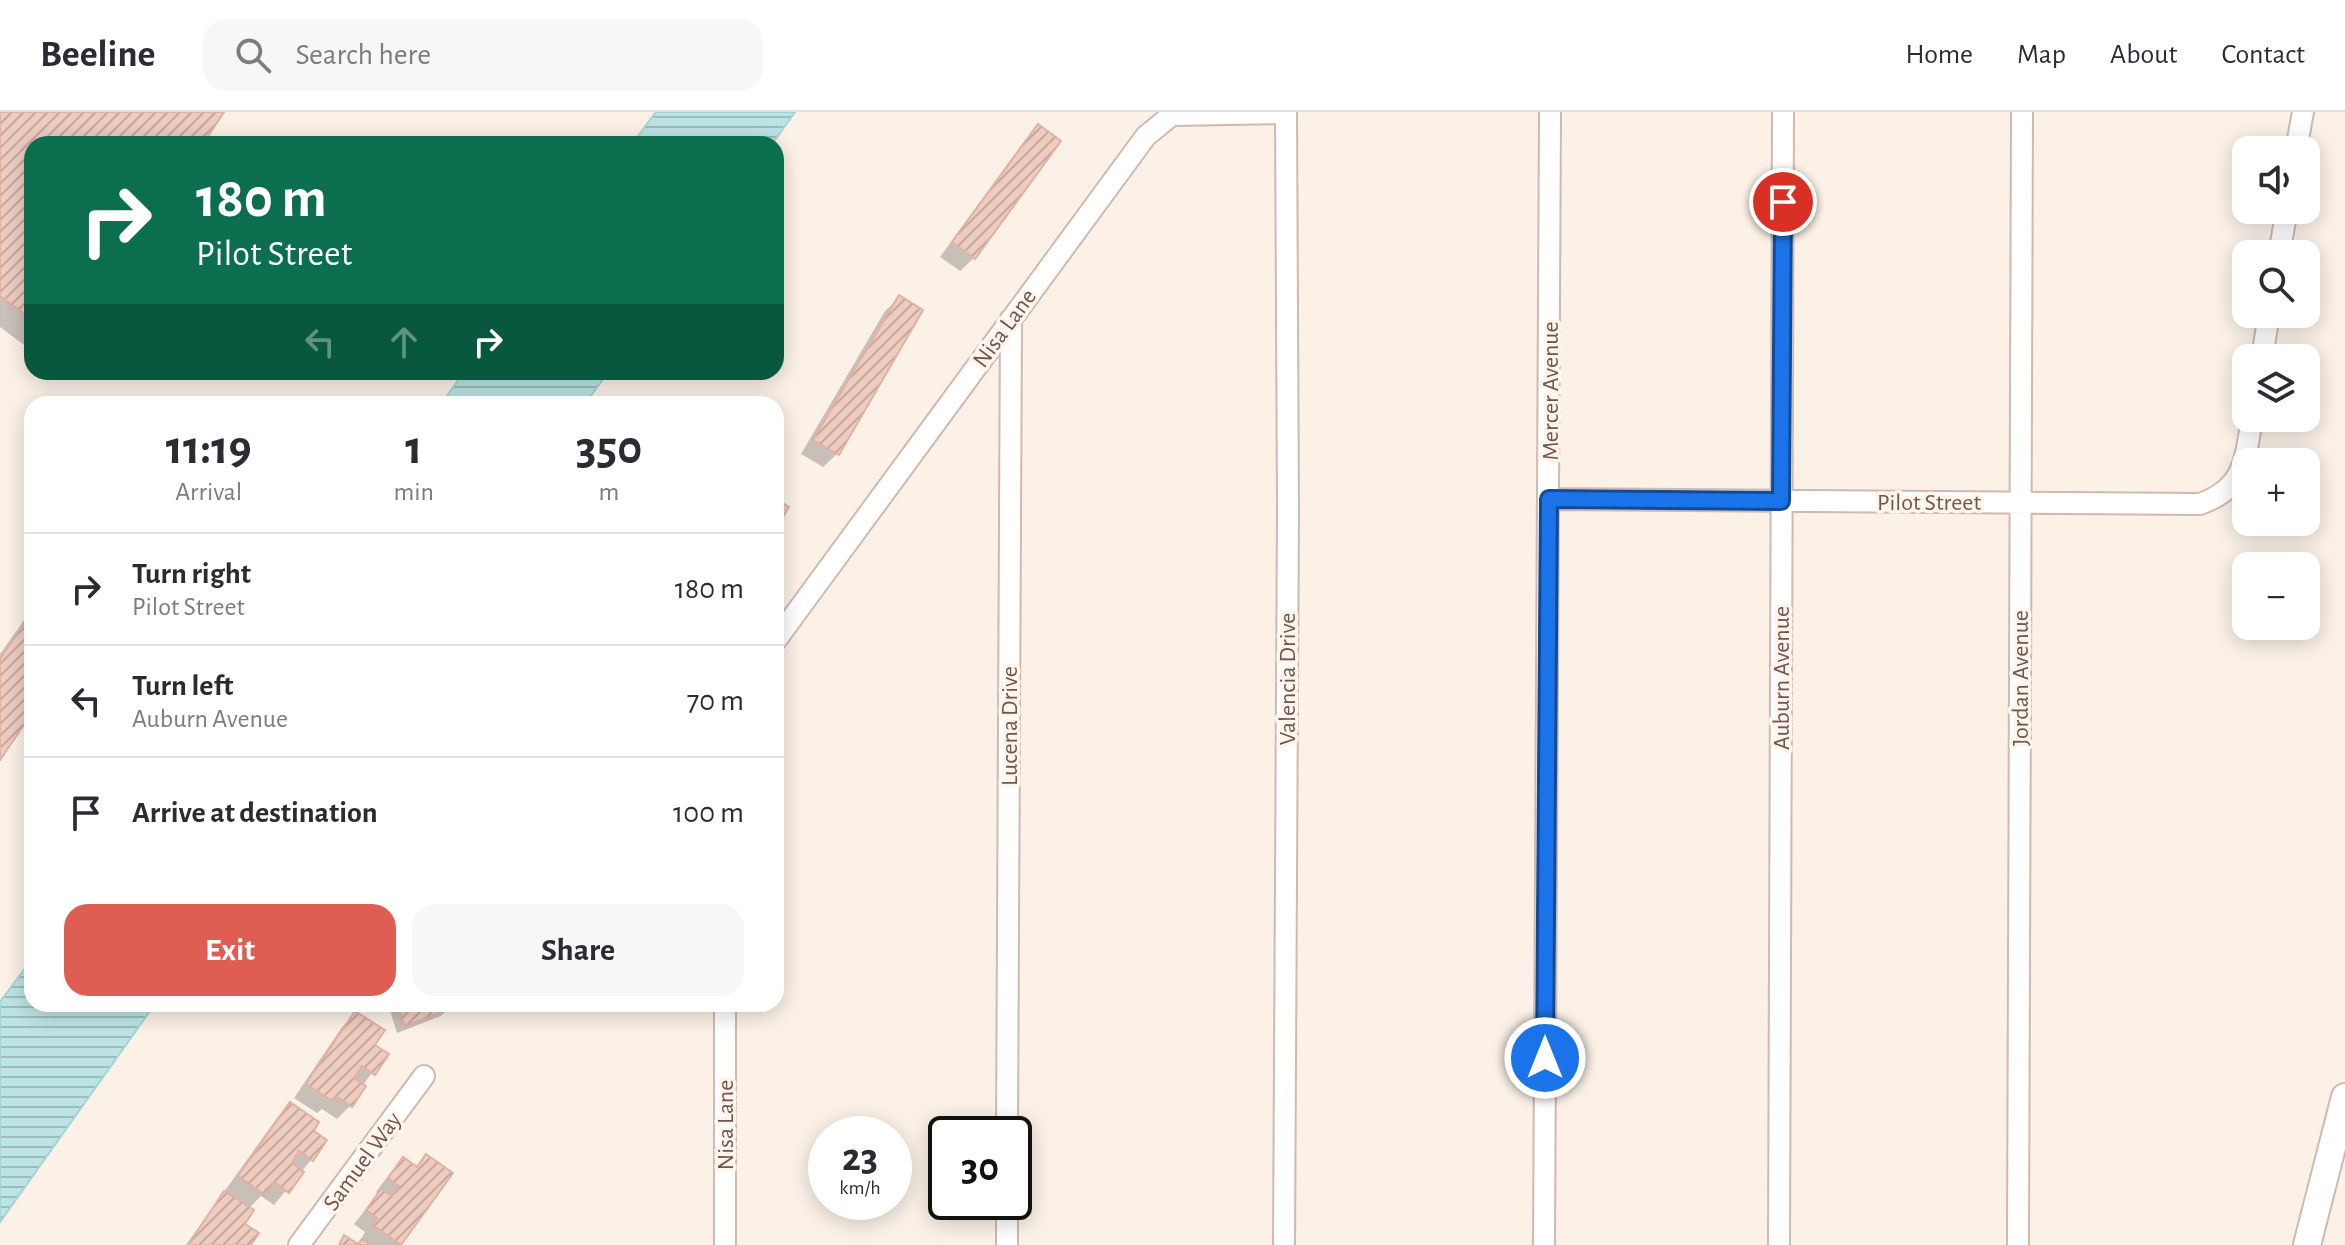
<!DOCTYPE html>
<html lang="en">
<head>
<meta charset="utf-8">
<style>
	:root { --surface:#fff; --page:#f7f7f7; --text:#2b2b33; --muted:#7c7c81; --line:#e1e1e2; --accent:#df5e53 }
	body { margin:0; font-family:"Alegreya Sans",sans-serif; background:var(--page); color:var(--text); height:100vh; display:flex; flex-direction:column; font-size:30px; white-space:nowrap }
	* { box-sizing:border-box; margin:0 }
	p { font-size:26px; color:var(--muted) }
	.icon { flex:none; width:44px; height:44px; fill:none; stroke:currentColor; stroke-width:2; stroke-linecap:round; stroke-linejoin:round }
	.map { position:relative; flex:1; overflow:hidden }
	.side { position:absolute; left:24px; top:284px; width:760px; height:616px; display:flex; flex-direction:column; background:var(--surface); border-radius:24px; box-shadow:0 4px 20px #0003 }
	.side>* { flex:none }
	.top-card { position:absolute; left:24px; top:24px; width:760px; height:244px; border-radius:24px; box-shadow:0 4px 20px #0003; background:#0b6e4f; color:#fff; overflow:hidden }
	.fabs { position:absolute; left:2232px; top:24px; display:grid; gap:16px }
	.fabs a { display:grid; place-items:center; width:88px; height:88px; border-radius:16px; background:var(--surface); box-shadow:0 4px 20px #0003; font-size:40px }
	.speed { position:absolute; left:808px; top:1004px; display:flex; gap:16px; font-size:40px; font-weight:700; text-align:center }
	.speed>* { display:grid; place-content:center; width:104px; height:104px; border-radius:50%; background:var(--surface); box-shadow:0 4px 20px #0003; line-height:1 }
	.speed small { font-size:20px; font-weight:400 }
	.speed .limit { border:4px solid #111; border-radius:12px; background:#fff; color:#111 }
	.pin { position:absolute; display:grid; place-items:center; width:68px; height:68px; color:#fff; margin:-34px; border:4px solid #fff; border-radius:50%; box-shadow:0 2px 8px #0007 }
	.me { position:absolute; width:88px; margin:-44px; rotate:0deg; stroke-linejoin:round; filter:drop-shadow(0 0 6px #0008) }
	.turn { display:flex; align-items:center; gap:28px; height:168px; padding:0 40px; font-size:36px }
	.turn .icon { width:104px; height:104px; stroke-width:2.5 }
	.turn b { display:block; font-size:56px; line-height:68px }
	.lanes { display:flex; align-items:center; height:76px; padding:0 40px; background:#0003; justify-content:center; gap:40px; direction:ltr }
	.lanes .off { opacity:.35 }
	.eta { display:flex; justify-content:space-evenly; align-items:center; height:136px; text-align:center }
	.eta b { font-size:48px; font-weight:600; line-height:56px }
	.primary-button { display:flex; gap:16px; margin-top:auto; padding:16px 40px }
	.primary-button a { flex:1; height:92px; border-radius:24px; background:var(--accent); color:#fff; font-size:32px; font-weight:600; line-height:92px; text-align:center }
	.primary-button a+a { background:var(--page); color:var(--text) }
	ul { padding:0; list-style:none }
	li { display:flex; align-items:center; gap:24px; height:112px; padding:0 40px; border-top:2px solid var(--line) }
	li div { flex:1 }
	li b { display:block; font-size:30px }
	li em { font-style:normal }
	header { display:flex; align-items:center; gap:48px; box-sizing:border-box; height:112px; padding:0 40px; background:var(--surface); border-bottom:2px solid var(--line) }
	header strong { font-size:38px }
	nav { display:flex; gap:44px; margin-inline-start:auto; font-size:28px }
	.search { width:560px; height:72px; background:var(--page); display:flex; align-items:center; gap:20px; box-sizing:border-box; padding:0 28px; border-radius:24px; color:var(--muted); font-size:30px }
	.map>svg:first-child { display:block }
	.water { fill:url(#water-rules); stroke:#a3d5d5; stroke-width:2 }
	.shadow { fill:#0003 }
	.building { fill:url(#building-hatch); stroke:#e1b1a1; stroke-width:2 }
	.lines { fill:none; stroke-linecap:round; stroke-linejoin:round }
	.minor-casing { stroke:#cfb9b1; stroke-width:24 }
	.tertiary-casing { stroke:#cfb9b1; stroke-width:30 }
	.minor { stroke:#fff; stroke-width:20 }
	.tertiary { stroke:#fff; stroke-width:26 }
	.route-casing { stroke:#114b97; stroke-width:20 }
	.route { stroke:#1a73e8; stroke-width:14 }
	.labels { text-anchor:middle; stroke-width:7; stroke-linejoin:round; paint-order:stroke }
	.street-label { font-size:24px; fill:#74554d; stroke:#fef5ed }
</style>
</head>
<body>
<header>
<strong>Beeline</strong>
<div class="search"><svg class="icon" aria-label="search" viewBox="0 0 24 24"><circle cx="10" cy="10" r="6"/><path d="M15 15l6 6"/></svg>Search here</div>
<nav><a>Home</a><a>Map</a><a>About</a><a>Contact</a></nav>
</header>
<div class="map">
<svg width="2345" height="1133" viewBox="0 0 2345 1133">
	<defs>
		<pattern id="water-rules" width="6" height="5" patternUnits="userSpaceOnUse" patternTransform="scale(2)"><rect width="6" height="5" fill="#bce4e4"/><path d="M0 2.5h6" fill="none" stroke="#9dbcbb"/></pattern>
		<pattern id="building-hatch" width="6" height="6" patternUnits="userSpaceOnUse" patternTransform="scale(2)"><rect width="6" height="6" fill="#efccc0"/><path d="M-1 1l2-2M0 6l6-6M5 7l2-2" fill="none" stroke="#c6a89e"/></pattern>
	</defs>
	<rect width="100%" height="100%" fill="#fbf1e7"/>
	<!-- water -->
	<path class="water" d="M656 0H795L772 32H632Z
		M464 260H608L585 292H441Z
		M32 847V892H155L0 1110V890Z"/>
	<!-- shadow -->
	<path class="shadow" d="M0 0H221L200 32H32V239L0 215Z
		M1038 15 1058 30 974 146 960 159 940 145 1025 28Z
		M899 186 837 342 823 355 801 342 885 199Z
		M32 497V598L0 645V542Z
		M388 892H448L450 895 441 904 397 921Z
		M356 901 373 933 386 943 362 974 350 994 337 1007 322 997 317 1001 294 986 342 915Z
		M290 992 311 1019V1048L274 1093 261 1084 248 1097 242 1112 248 1133H186L277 1006Z
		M427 1045 450 1061 399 1133H358L365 1120 354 1112 378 1082 376 1080 390 1061 404 1047 416 1056Z"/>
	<!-- building -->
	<path class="building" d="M0 0H224L203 32H32V207L0 184Z
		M1038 12 1061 29 975 147 952 130Z
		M899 183 923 198 839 343 813 328Z
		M776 387 789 395 776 416Z
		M32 500V601L0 648V547Z
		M397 892H450L452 896 405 914Z
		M355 899 385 918 375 933 389 942 375 963 362 954 354 966 366 974 352 995 336 984 332 989 306 972Z
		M290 990 319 1010 314 1019 327 1028 313 1049 299 1039 292 1051 304 1060 289 1081 274 1070 265 1083 238 1064Z
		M426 1042 453 1061 401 1133 373 1113 377 1106 366 1098 381 1077 392 1084 399 1074 388 1066 403 1045 417 1055Z
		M224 1079 254 1098 245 1112 259 1121 251 1133H188Z
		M344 1123 358 1132 362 1127 372 1133H339Z"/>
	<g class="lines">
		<!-- minor casing -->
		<g class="minor-casing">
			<path id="minor" d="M2296 38 2303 0
				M2279 142 2287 98
				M2262 246 2269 202
				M1549 387 2200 392C2245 376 2245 348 2252 306
				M776 528 1146 24 1172 3 1286 1
				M1007 1022 1011 207
				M299 1133 424 964
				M725 1133V892
				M1007 1133V1090
				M1284 1133 1288 399 1286 0
				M1544 1133 1550 0
				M1779 1133 1783 0
				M2018 1133 2022 0"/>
		</g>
		<!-- tertiary casing -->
		<g class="tertiary-casing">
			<path id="tertiary" d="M2307 1133 2345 985"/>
		</g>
		<!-- minor -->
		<use href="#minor" class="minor"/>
		<!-- tertiary -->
		<use href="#tertiary" class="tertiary"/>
	</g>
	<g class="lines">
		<!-- route casing -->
		<g class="route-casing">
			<path id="route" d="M1545 946 1549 387 1781 389 1783 90"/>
		</g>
		<!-- route -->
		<use href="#route" class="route"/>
	</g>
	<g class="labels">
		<!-- street labels -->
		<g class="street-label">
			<text transform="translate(1004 216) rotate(-54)" y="8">Nisa Lane</text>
			<text transform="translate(1550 279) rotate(-90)" y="8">Mercer Avenue</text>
			<text x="1929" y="398">Pilot Street</text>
			<text transform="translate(1781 566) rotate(-90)" y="8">Auburn Avenue</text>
			<text transform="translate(2020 566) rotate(-90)" y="8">Jordan Avenue</text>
			<text transform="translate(1287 567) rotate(-90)" y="8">Valencia Drive</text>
			<text transform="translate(1009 614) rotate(-90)" y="8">Lucena Drive</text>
			<text transform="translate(725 1013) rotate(-90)" y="8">Nisa Lane</text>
			<text transform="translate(362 1049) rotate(-54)" y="8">Samuel Way</text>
		</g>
	</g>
</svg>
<div class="fabs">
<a><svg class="icon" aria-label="sound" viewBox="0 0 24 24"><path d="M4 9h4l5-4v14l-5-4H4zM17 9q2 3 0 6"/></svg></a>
<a><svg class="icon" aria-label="search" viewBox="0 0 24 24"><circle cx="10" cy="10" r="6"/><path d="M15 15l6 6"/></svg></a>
<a><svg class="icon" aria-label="layers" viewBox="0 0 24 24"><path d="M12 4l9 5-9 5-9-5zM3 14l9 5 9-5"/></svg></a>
<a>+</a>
<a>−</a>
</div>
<div class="speed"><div>23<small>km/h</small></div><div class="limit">30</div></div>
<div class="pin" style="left:1783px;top:90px;background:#d93025"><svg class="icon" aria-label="arrive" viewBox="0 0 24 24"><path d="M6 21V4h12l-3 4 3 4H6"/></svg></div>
<svg class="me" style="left:1545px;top:946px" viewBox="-20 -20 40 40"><circle r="17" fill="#1a73e8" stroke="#fff" stroke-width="3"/><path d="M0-11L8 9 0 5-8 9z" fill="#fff"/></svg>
<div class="top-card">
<div class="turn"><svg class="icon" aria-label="right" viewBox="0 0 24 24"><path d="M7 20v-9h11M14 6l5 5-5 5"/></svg><div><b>180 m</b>Pilot Street</div></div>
<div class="lanes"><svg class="icon off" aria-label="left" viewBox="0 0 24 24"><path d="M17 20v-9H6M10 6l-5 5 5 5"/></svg><svg class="icon off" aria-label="ahead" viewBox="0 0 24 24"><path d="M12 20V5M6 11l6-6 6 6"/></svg><svg class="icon" aria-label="right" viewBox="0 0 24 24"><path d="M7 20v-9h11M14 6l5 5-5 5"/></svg></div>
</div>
<section class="side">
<div class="eta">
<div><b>11:19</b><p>Arrival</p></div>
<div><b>1</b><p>min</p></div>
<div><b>350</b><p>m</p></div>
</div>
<ul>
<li><svg class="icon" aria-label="right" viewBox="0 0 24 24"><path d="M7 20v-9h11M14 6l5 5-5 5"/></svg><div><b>Turn right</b><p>Pilot Street</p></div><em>180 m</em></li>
<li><svg class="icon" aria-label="left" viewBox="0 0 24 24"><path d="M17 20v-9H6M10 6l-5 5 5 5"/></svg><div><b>Turn left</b><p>Auburn Avenue</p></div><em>70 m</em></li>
<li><svg class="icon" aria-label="arrive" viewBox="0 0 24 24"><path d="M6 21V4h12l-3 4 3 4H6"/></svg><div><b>Arrive at destination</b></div><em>100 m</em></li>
</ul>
<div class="primary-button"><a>Exit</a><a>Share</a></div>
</section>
</div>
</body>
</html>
